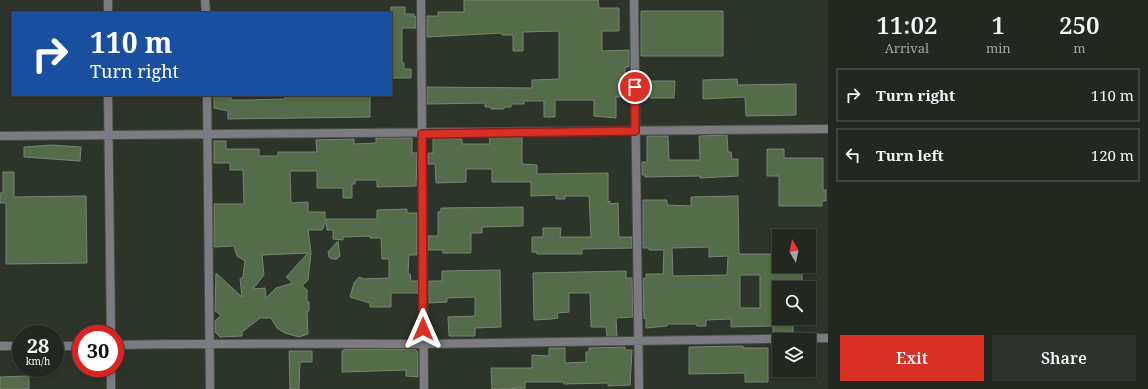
<!DOCTYPE html>
<html lang="en">
<head>
<meta charset="utf-8">
<style>
	:root { --surface:#222720; --page:#2e332d; --text:#f1f3f6; --muted:#a2a5a5; --line:#3f443e; --accent:#d93025 }
	body { margin:0; font-family:"Noto Serif",serif; background:var(--page); color:var(--text); height:100vh; display:flex; flex-direction:column; font-size:15px; white-space:nowrap }
	* { box-sizing:border-box; margin:0 }
	p { font-size:13px; color:var(--muted) }
	.icon { flex:none; width:22px; height:22px; fill:none; stroke:currentColor; stroke-width:2; stroke-linecap:round; stroke-linejoin:round }
	.map { position:relative; flex:1; overflow:hidden }
	.panel { display:flex; flex-direction:column; background:var(--surface); width:320px }
	.panel>* { flex:none }
	.guide { position:absolute; left:12px; top:12px; width:380px; height:84px; border-radius:0px; box-shadow:0 2px 6px #0003,0 0 0 1px var(--line); background:#1a4fa0; color:#fff; overflow:hidden }
	.needle { width:26px; rotate:351deg }
	.controls { position:absolute; left:772px; top:229px; display:grid; gap:8px }
	.controls a { display:grid; place-items:center; width:44px; height:44px; border-radius:0px; background:var(--surface); box-shadow:0 2px 6px #0003,0 0 0 1px var(--line); font-size:20px }
	.speed { position:absolute; left:12px; top:325px; display:flex; gap:8px; font-size:20px; font-weight:700; text-align:center }
	.speed>* { display:grid; place-content:center; width:52px; height:52px; border-radius:50%; background:var(--surface); box-shadow:0 2px 6px #0003,0 0 0 1px var(--line); line-height:1 }
	.speed small { font-size:10px; font-weight:400 }
	.speed .limit { border:6px solid #d22; background:#fff; color:#111 }
	.pin { position:absolute; display:grid; place-items:center; width:34px; height:34px; color:#fff; margin:-17px; border:2px solid #fff; border-radius:50%; box-shadow:0 1px 4px #0007 }
	.me { position:absolute; width:44px; margin:-22px; rotate:0deg; stroke-linejoin:round; filter:drop-shadow(0 0 3px #0008) }
	.turn { display:flex; align-items:center; gap:14px; height:84px; padding:0 12px; font-size:18px }
	.turn .icon { width:52px; height:52px; stroke-width:2.5 }
	.turn b { display:block; font-size:28px; line-height:34px }
	.eta { display:flex; justify-content:space-evenly; align-items:center; height:68px; text-align:center }
	.eta b { font-size:24px; font-weight:600; line-height:28px }
	.primary-button { display:flex; gap:8px; margin-top:auto; padding:8px 12px }
	.primary-button a { flex:1; height:46px; border-radius:0px; background:var(--accent); color:#fff; font-size:16px; font-weight:600; line-height:46px; text-align:center }
	.primary-button a+a { background:var(--page); color:var(--text) }
	ul { padding:0; list-style:none }
	li { display:flex; align-items:center; gap:12px; height:54px; margin:0 8px 6px; padding:0 4px; border:2px solid var(--line); border-radius:0px }
	li div { flex:1 }
	li b { display:block; font-size:15px }
	li em { font-style:normal }
	main { display:flex; flex:1; min-height:0 }
	.map>svg:first-child { display:block }
	.building { fill:#546c49; stroke:#7b8377; fill-rule:evenodd }
	.lines { fill:none; stroke-linecap:round; stroke-linejoin:round }
	.street-casing { stroke:#484f46; stroke-width:10 }
	.street { stroke:#7c7b81; stroke-width:8 }
	.route-casing { stroke:#8d1f18; stroke-width:10 }
	.route { stroke:#d93025; stroke-width:7 }
</style>
</head>
<body>
<main>
<div class="map">
<svg width="828" height="389" viewBox="0 0 828 389">
	<rect width="100%" height="100%" fill="#2d342a"/>
	<!-- building -->
	<path class="building" d="M464 0H598L599 8H619V31H602V51L629 50V67H625V97H616V118L594 116V100H555V117H544V101H524V104H511V107H504V109H491V107H485V103L427 104V87L532 88V80L559 79V31L523 32V51H513V35H502V33L427 37V16H438V12H464Z
		M391 7H405V14H414V17L416 16V28H402V63H404V69H411V78H391Z
		M641 11H723V56H641Z
		M737 79 738 85 796 84V115L746 116 745 97 703 99V80Z
		M648 81H675L674 98H650V96H648Z
		M214 95H231V100H249L285 99V95H370V117L228 119V111L214 108Z
		M727 135 728 152H731L732 159H738V176L700 178V176L645 177V175H642V162H647V136H668L669 160H700L699 136Z
		M489 137H522V164L537 165V174L608 173V202L610 201V204L618 203 619 237H632V248L582 249V254H537V252H532V237H543V228H561L560 237H591L589 196H565V199H556V195L531 196V182H492V169H466V182L436 183 435 164H428V153H433V138L462 139V144H490Z
		M376 138H412V153H417L416 186 377 187V180H355V184H352V198H343V188H317V171H290L291 203 308 202V212H325V224L322 230H308L311 253 308 280 302 286 307 290V302H309V311H307L308 334 299 337 285 333 277 328 271 318H260L242 332V336L220 337 215 332V321L221 315 215 311 216 273 242 297 240 279 243 277 245 261 237 256 234 246 214 247V204H244L243 170H230V163H214V141H226V149H259V156H278V152H317L316 140 354 139V144L376 143ZM308 253 286 277 293 283 276 288 266 298 265 288 253 289 264 275 262 254 263 255Z
		M51 145 81 147 80 161 24 157V147Z
		M767 149H784V158H823V190H826V201H822V206H779V176H767Z
		M3 172H14V197L86 196 87 263 6 264V203H0V193H3Z
		M738 196 739 254H779V266H802V285L786 286V288H779V318H793V332L773 333V326L731 327V319L706 320V326H697L696 324H667V326L646 328V318L644 319 643 278 646 279V274H663L664 250H649V248H643V200H667V205L691 206V197ZM709 247V257L728 256 727 275 673 276 672 248ZM740 275H760V308H740Z
		M523 207V226L482 227V233H471V253H443V250H428V236H438V212L441 211V208Z
		M407 209V213H417V255H409L408 274H410L411 281H418V293H391V307H370V303L350 297 354 283 359 277 364 279 389 278V259H382L381 238H370V236L343 237V240L333 239V230H327L326 219H377V210Z
		M338 241 340 256 337 259H332L329 257 328 252Z
		M500 270 501 327 475 328V336H449L448 317 475 316V297L447 298V302L429 303V281H442V271Z
		M626 271V278H632L633 317 616 318 617 336 607 337 606 327H591L590 293H569V312L557 313 558 318 551 319 534 320 533 273Z
		M743 346V348H768V382H745V373L689 374V347Z
		M625 347V350H632L630 385 608 386V383L564 384V382H525V388L492 389 491 368H532V355L549 356V348H565V363L586 362V352H589V348Z
		M346 349H415L418 352V377L406 376V370L342 372V351Z
		M289 351H312V362H300L299 389H290Z
		M29 376V389H0V377Z"/>
	<g class="lines">
		<!-- street casing -->
		<g class="street-casing">
			<path id="street" d="M108 0V13
				M205 0 206 13
				M421 0 424 389
				M634 0 639 389
				M108 95 111 334
				M207 95 210 389
				M0 136 828 129
				M115 345C218 343 320 344 423 344 558 343 693 341 828 338
				M0 346H21
				M55 346H81
				M111 368V389"/>
		</g>
		<!-- street -->
		<use href="#street" class="street"/>
	</g>
	<g class="lines">
		<!-- route casing -->
		<g class="route-casing">
			<path id="route" d="M423 329 422 134 635 131V87"/>
		</g>
		<!-- route -->
		<use href="#route" class="route"/>
	</g>
</svg>
<div class="controls">
<a><svg class="needle" viewBox="-14 -14 28 28"><path d="M0-13l5 13h-10z" fill="#e53935"/><path d="M0 13l5-13h-10z" fill="#a2a5a5"/></svg></a>
<a><svg class="icon" aria-label="search" viewBox="0 0 24 24"><circle cx="10" cy="10" r="6"/><path d="M15 15l6 6"/></svg></a>
<a><svg class="icon" aria-label="layers" viewBox="0 0 24 24"><path d="M12 4l9 5-9 5-9-5zM3 14l9 5 9-5"/></svg></a>
</div>
<div class="speed"><div>28<small>km/h</small></div><div class="limit">30</div></div>
<div class="pin" style="left:635px;top:87px;background:#d93025"><svg class="icon" aria-label="arrive" viewBox="0 0 24 24"><path d="M6 21V4h12l-3 4 3 4H6"/></svg></div>
<svg class="me" style="left:423px;top:329px" viewBox="-20 -20 40 40"><path d="M0-17L14 15 0 8-14 15z" fill="#d93025" stroke="#fff" stroke-width="4"/></svg>
<div class="guide">
<div class="turn"><svg class="icon" aria-label="right" viewBox="0 0 24 24"><path d="M7 20v-9h11M14 6l5 5-5 5"/></svg><div><b>110 m</b>Turn right</div></div>
</div>
</div>
<section class="panel">
<div class="eta">
<div><b>11:02</b><p>Arrival</p></div>
<div><b>1</b><p>min</p></div>
<div><b>250</b><p>m</p></div>
</div>
<ul>
<li><svg class="icon" aria-label="right" viewBox="0 0 24 24"><path d="M7 20v-9h11M14 6l5 5-5 5"/></svg><div><b>Turn right</b></div><em>110 m</em></li>
<li><svg class="icon" aria-label="left" viewBox="0 0 24 24"><path d="M17 20v-9H6M10 6l-5 5 5 5"/></svg><div><b>Turn left</b></div><em>120 m</em></li>
</ul>
<div class="primary-button"><a>Exit</a><a>Share</a></div>
</section>
</main>
</body>
</html>
